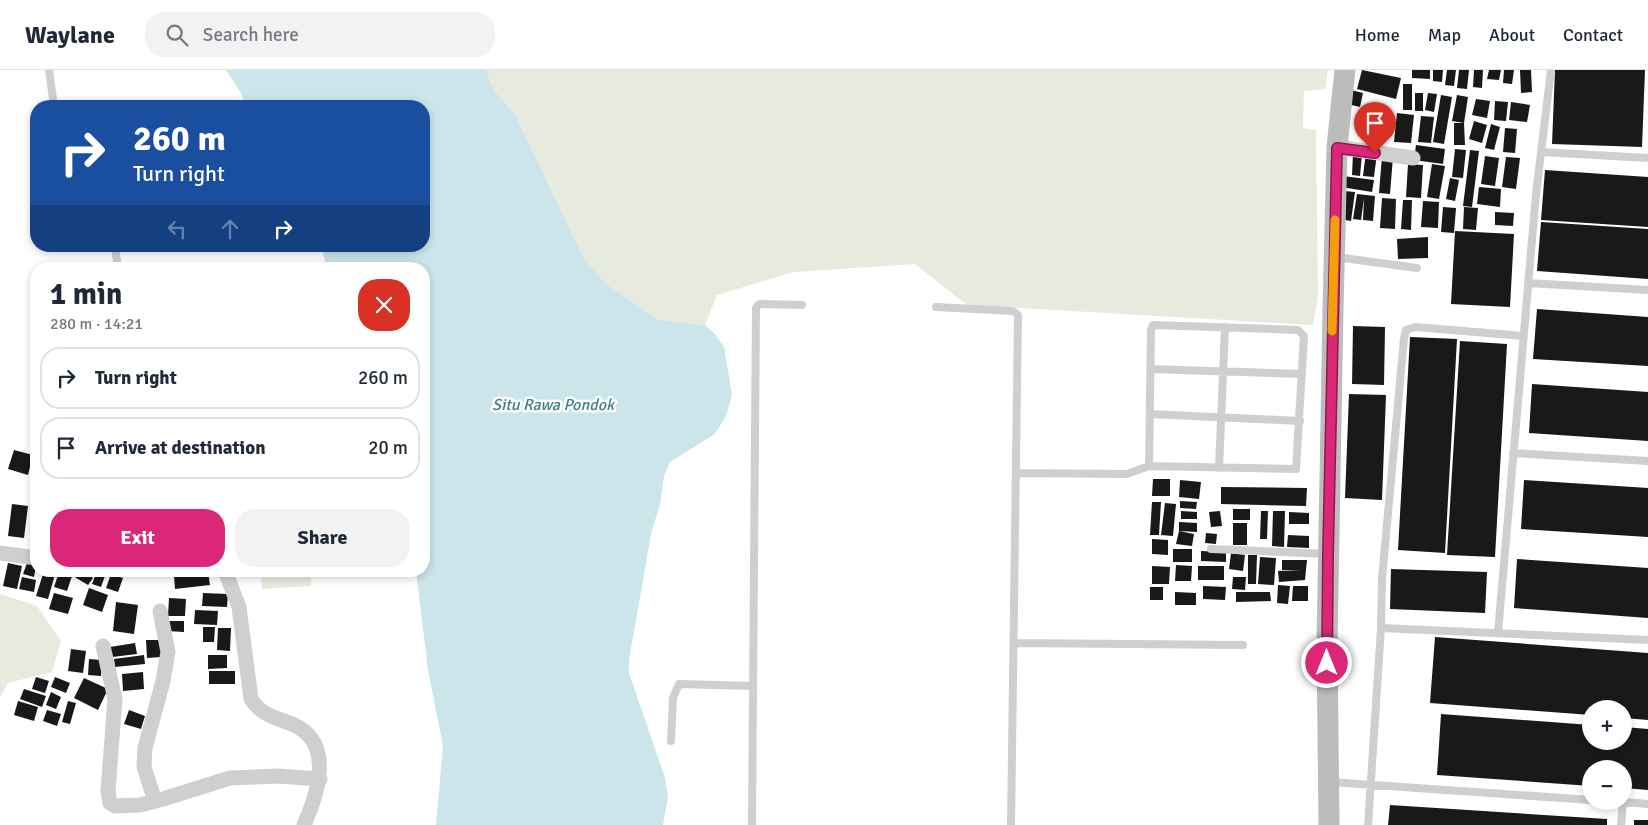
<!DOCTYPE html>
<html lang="en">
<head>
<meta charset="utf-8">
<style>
	:root { --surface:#fff; --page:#f2f2f3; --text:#1f2937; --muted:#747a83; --line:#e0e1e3; --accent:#db2777 }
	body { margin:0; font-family:Signika,sans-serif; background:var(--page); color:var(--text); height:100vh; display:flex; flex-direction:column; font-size:19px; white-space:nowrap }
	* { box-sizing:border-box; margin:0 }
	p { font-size:16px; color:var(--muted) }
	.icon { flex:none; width:28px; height:28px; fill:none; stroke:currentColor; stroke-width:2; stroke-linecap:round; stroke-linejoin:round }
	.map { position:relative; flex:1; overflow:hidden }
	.drawer { position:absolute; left:30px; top:192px; width:400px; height:315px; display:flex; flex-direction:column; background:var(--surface); border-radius:20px; box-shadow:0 2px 8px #0003 }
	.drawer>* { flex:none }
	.hud { position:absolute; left:30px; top:30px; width:400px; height:152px; border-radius:20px; box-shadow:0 2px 8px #0003; background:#1a4fa0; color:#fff; overflow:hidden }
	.tools { position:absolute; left:1582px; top:630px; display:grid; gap:10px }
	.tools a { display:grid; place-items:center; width:50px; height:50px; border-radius:50%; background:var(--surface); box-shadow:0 2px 8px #0003; font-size:25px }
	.pin { position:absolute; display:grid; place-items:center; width:42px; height:42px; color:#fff; margin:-51px -21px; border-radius:50% 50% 50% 0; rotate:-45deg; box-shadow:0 0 5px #0007 }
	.pin .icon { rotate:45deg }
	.me { position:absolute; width:55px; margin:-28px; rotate:0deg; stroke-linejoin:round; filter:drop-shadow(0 0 4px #0008) }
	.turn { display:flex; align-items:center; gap:18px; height:105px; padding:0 20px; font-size:22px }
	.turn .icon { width:65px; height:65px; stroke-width:2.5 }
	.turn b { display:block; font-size:35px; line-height:42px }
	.lanes { display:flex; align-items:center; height:48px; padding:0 20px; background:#0003; justify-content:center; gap:25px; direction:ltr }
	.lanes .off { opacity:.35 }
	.round { display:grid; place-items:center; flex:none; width:52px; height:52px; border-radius:20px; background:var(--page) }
	.summary { display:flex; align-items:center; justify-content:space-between; height:85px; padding:0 20px }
	h1 { font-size:30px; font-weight:700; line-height:38px }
	.action { display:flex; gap:10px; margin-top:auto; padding:10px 20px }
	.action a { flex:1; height:58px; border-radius:20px; background:var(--accent); color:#fff; font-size:20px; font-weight:700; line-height:58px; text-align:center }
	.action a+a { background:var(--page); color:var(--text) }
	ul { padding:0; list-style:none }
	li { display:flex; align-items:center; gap:15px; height:62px; margin:0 10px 8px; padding:0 10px; border:2px solid var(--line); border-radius:20px }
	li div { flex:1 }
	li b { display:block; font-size:19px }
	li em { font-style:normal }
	header { display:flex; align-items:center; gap:30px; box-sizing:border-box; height:70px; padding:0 25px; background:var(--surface); border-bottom:1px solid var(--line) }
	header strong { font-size:24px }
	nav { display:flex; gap:28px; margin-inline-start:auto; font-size:18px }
	.search { width:350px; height:45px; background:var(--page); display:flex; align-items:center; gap:12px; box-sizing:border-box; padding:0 18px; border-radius:20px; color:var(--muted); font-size:19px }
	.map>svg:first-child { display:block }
	.green { fill:#e7ebde }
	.water { fill:#cbe5eb }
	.building { fill:#191919 }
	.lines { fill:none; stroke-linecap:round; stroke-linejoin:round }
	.lane { stroke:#cfcfcf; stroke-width:8 }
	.street { stroke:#cfcfcf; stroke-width:15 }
	.secondary { stroke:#bcbcbc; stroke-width:21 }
	.route-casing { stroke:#8e194d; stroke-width:12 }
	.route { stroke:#db2777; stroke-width:9 }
	.slow { stroke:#f59e0b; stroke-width:9 }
	.labels { text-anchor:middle; stroke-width:5; stroke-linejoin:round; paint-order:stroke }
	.water-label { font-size:16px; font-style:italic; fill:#3e7d8e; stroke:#fff }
</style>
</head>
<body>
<header>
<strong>Waylane</strong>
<div class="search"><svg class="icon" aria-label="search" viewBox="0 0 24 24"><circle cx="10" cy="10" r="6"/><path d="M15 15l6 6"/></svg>Search here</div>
<nav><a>Home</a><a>Map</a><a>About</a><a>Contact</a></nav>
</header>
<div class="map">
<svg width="1648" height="755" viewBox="0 0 1648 755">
	<rect width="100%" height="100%" fill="#fff"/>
	<!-- green -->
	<path class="green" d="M486 0H1328L1325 19 1304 21 1303 58 1316 60 1318 226 1313 255 967 235 915 194 794 202 717 225 705 255 659 250 605 213 593 201 584 189 516 46 494 20Z
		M261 501H310L311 516 262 519Z
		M0 524 37 536 61 571 52 602 8 613 0 628Z"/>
	<!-- water -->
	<path class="water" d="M226 0H486L494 20 516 46 584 189 605 213 659 250 705 255 715 264 724 277 732 325 726 346 715 364 670 392 664 406 660 434 651 464 629 590V603L665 708 668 727 663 755H436L443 676 428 600 416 501H424V199H327L321 176H424V36H246L241 23Z"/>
	<!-- building -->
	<path class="building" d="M1362 0 1401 8 1396 29 1357 19Z
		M1412 0H1430V9L1412 8Z
		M1433 0H1443L1442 12 1433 11Z
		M1447 0H1456L1454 16 1445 15Z
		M1459 0H1469L1467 19 1457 18Z
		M1474 0H1483L1482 18 1473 17Z
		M1489 0H1501L1499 10 1487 9Z
		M1504 0H1514L1512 14 1503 13Z
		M1520 0H1531L1532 22 1521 23Z
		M1555 0H1645L1642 77 1552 74Z
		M1403 14H1412V40H1403Z
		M1351 20 1363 23 1360 37 1347 34Z
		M1415 23H1423V41H1415Z
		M1428 23 1437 24 1434 42 1425 40Z
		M1441 25 1452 27 1444 74 1433 72Z
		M1457 25 1468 27 1464 53 1452 51Z
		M1476 29 1490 31 1487 48 1472 45Z
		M1495 31 1508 32 1506 51 1494 50Z
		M1511 32 1530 35 1527 52 1509 50Z
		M1366 34 1390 39 1385 65 1361 60Z
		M1397 43 1414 45 1411 73 1394 72Z
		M1421 46 1434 47 1431 73 1418 72Z
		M1474 51 1487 55 1482 73 1469 69Z
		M1454 53H1464L1465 75H1454Z
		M1491 54 1500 57 1494 80 1485 78Z
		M1505 58 1517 59 1515 83 1503 82Z
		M1416 75 1445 79 1443 94 1414 90Z
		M1455 79 1466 80 1463 108 1452 107Z
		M1470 80 1479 81 1472 137 1463 136Z
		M1366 82 1377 83 1374 107 1363 106Z
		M1353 83 1362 84 1360 106 1352 105Z
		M1382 86 1393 87 1390 124 1379 123Z
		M1485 86 1499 88 1495 116 1481 114Z
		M1506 87 1520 88 1516 119 1502 117Z
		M1408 94 1423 95 1421 128 1406 127Z
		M1432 94 1445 96 1439 129 1427 127Z
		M1545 100 1648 107V157L1541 150Z
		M1343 106 1374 110 1372 122 1341 117Z
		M1450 108 1459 110 1455 131 1446 129Z
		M1479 117 1501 119 1500 137 1477 134Z
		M1344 121 1355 122 1351 151 1340 149Z
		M1357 124 1375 126 1373 151 1363 150 1364 128 1361 150 1353 149Z
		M1382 128 1396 129 1395 159 1380 158Z
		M1403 130H1412L1411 160 1401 159Z
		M1423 131 1439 132 1438 158 1421 157Z
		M1443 137 1456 138 1454 163 1441 162Z
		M1464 137 1478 138 1476 160 1463 159Z
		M1495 142 1514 143 1513 156 1495 155Z
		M1541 152 1648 159V209L1537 201Z
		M1455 161 1514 164 1510 237 1451 234Z
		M1428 167V188L1398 189 1397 169Z
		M1537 239 1648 247V296L1533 289Z
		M1353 256 1385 257 1384 315 1352 314Z
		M1410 267 1457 269 1445 483 1398 480Z
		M1460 271 1507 274 1495 487 1447 485Z
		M1532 314 1648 322V371L1529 363Z
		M1349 324 1386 325 1382 430 1345 428Z
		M14 380 33 385 28 405 8 399Z
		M1153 409H1170V426H1152Z
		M1180 410 1201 412 1199 429 1179 427Z
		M1524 410 1648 418V467L1521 459Z
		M1221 417 1307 418 1306 436 1221 434Z
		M1180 431 1197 432 1196 439 1180 438Z
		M1152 432H1161L1159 465H1150Z
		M1165 433 1176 434 1173 466 1161 465Z
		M12 434 28 436 24 468 8 466Z
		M1233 439H1250V450H1233Z
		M1181 441 1197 442V449H1181Z
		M1220 441 1222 456 1211 457 1209 442Z
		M1261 441H1268L1267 469H1260Z
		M1273 441H1285L1284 477 1272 476Z
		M1289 442 1309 443V454H1289Z
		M33 450H36V471H31Z
		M1179 452 1197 453V462L1179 461Z
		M1233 453H1247V475H1233Z
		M1179 461 1194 464 1192 476 1176 474Z
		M1206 463 1217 464 1216 474 1205 473Z
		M1288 465 1309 466V478L1287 477Z
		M1152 469 1168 470V485L1152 484Z
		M1173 479H1192V492H1173Z
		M1201 481 1226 482V492L1201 491Z
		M1231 483 1245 485 1243 501 1229 499Z
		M1248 485H1257L1256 514H1248Z
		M1260 487 1276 488 1274 515 1258 514Z
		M1517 489 1648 498V548L1514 538Z
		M1282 490H1307L1305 510 1279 512 1278 501 1301 500H1282Z
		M8 493 22 496 17 519 3 516Z
		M27 493 36 496 34 507 23 504Z
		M1176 495 1192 496 1191 511H1175Z
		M1152 496 1170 497 1169 514H1152Z
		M1198 496H1224V510H1198Z
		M1391 499 1487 502 1485 543 1390 539Z
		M44 501H56L48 529 36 526Z
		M76 501H83L93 508 88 515 73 506Z
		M97 501 106 503 101 517 92 514Z
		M59 502 72 506 67 521 54 517Z
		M208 502 210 515 175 519 174 506Z
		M111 504 123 508 118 522 106 518Z
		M22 507 36 510 34 522 19 519Z
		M1233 507H1246L1245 520 1232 519Z
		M1278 515 1290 516 1288 534 1277 533Z
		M1203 516 1226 517 1225 530 1203 529Z
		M1293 516H1308V531H1292Z
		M1150 517H1163V530H1150Z
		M89 518 108 525 102 542 83 535Z
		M1175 522 1196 523V535H1175Z
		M1236 522H1270L1271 531 1236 532Z
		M54 523 73 528 68 544 49 539Z
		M203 523 228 524 227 537 202 536Z
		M169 528 186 529 185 546H168Z
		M116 532 138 535 134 564 113 561Z
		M195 540 218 541 217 555 194 554Z
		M167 551H184V562L167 561Z
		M203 557H215L214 572H203Z
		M218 558H231L230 581 217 580Z
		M1435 567 1648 583V650L1624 648V639H1591V645L1430 633Z
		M146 570H161V587L147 588Z
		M135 573 137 584 112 587 110 577Z
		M71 579 86 581 83 603 68 601Z
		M144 585 145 594 115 597 114 589Z
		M208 585H227V598L208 599Z
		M89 589 102 590 101 606 88 605Z
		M209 601H235V614H209Z
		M143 602 144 619 123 621 122 604Z
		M36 607 49 611 45 623 32 619Z
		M55 607 70 613 66 623 51 617Z
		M84 608 108 619 98 640 74 628Z
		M24 619 46 626 42 637 20 629Z
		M51 622 61 627 56 639 46 635Z
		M18 631 38 637 34 651 14 645Z
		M68 631 76 633 70 654 62 652Z
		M47 640 61 644 57 656 43 651Z
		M129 640 145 646 141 659 124 654Z
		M1441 644 1591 655V671H1624V657L1648 659V720L1624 718V699H1591V716L1437 705Z
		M1390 735 1607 749V755H1388Z
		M1634 750H1648V755H1634Z"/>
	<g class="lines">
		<!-- lane -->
		<path class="lane" d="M49 0 54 36
			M1541 82 1648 88
			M115 176 118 199
			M1336 187 1417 198
			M1528 213 1648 220
			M936 237 1013 241 1018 245 1011 755
			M1150 299 1302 304
			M1150 344 1300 351
			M1513 383 1648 391
			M1219 398 1225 257
			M1016 403 1127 404 1149 396 1296 399 1304 266 1298 260 1153 255 1151 260 1149 396
			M1211 479 1328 484
			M1381 558 1648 570
			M1498 563 1536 124 1551 0
			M1015 573 1243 575
			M671 671 673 628 679 614 753 616
			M1330 712 1591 730
			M1615 731 1648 734
			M752 755 756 238 759 234 802 235
			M1368 755 1381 558 1382 509 1404 268 1406 260 1415 257 1524 266
			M1621 755 1623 732"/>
		<!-- street -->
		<path class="street" d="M1337 77 1413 88
			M0 483 36 488
			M225 501 239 537 251 629C262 646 275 647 292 654 335 672 318 723 304 755
			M103 576 115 629 108 721 110 733 115 736 140 735 163 729 230 708 278 706 320 709
			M155 731 144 697 145 678 163 611 168 582 160 541"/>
		<!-- secondary -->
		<path class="secondary" d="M1329 755 1327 574 1333 240 1337 77 1345 0"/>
	</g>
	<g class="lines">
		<!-- route casing -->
		<g class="route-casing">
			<path id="route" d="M1327 593 1328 484 1337 78 1375 83"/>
		</g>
		<!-- route -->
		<use href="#route" class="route"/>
		<!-- slow -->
		<path class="slow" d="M1332 261 1335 150"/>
	</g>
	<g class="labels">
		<!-- water labels -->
		<g class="water-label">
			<text x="553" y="340">Situ Rawa Pondok</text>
		</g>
	</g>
</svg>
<div class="tools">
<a>+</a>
<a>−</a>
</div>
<div class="pin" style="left:1375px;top:83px;background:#d93025"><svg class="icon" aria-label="arrive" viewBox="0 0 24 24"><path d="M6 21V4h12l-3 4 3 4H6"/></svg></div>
<svg class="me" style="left:1327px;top:593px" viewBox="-20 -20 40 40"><circle r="17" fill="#db2777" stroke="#fff" stroke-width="3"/><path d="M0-11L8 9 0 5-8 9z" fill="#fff"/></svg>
<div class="hud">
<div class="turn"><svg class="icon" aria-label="right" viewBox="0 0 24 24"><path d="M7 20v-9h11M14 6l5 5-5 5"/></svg><div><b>260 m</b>Turn right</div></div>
<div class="lanes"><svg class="icon off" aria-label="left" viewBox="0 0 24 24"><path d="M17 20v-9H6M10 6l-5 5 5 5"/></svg><svg class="icon off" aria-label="ahead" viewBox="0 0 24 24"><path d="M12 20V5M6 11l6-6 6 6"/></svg><svg class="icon" aria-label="right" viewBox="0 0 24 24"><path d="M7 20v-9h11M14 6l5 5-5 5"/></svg></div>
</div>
<section class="drawer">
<div class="summary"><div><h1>1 min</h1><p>280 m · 14:21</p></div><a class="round" style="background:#d93025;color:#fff"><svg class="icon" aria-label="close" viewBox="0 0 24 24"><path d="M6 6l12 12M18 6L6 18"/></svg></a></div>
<ul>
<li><svg class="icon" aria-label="right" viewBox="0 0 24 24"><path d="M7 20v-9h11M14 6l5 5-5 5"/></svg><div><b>Turn right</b></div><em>260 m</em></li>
<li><svg class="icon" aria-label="arrive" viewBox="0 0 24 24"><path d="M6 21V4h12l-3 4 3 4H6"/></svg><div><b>Arrive at destination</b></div><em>20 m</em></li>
</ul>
<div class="action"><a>Exit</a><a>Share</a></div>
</section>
</div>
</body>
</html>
